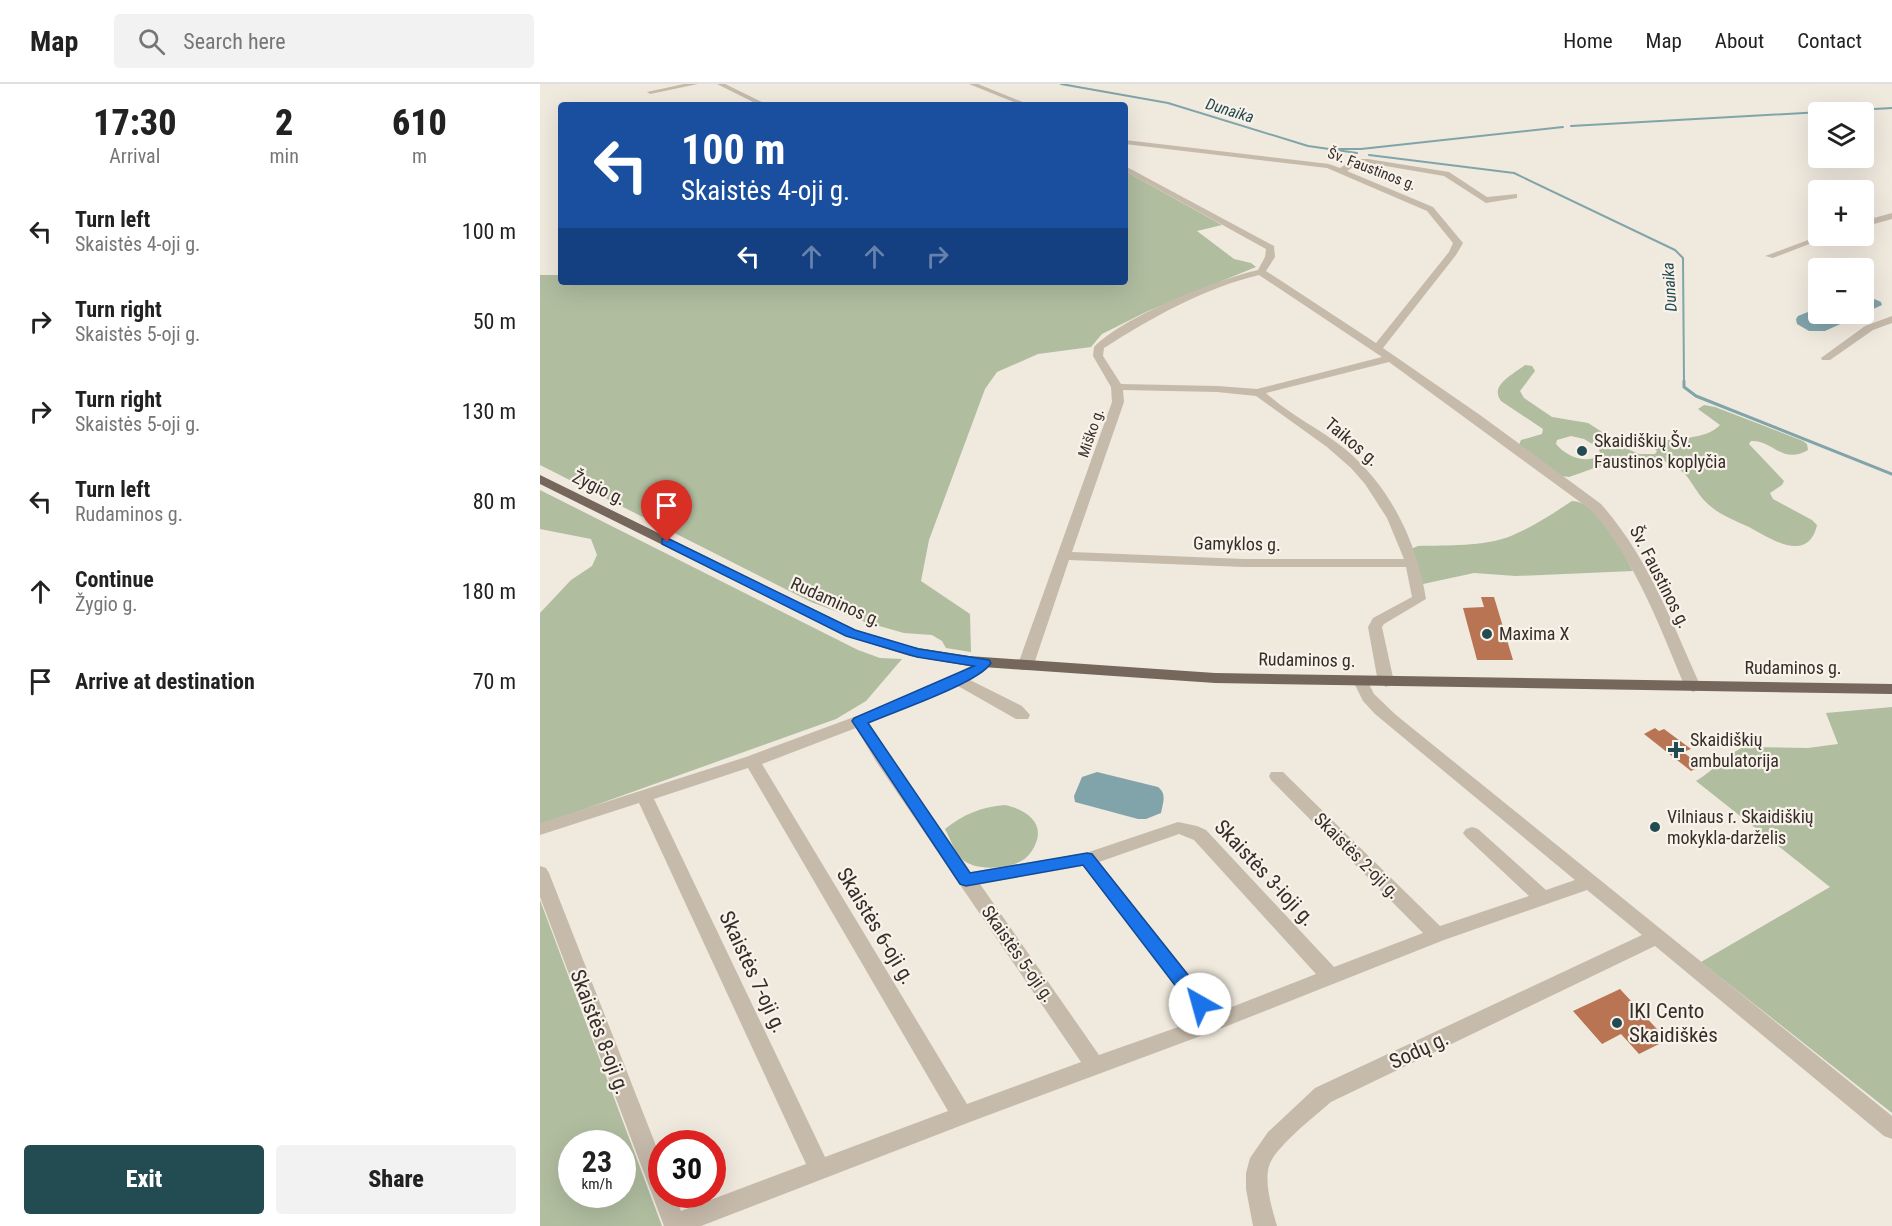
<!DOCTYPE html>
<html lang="en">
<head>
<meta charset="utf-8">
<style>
	:root { --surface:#fff; --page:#f2f2f2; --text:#222; --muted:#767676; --line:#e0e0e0; --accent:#234b52 }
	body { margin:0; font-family:"Roboto Condensed",sans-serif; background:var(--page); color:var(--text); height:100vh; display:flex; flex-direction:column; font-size:22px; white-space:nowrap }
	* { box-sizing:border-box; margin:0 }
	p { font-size:20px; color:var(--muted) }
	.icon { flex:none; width:33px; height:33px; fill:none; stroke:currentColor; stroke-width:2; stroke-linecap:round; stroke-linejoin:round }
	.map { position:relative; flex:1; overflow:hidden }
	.details { display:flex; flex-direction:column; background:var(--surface); width:540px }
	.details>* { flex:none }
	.top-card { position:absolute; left:18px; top:18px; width:570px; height:183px; border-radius:6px; box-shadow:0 6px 24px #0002; background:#1a4fa0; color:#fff; overflow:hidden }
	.tools { position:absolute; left:1268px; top:18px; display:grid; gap:12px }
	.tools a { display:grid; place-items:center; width:66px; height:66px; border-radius:6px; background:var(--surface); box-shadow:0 6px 24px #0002; font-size:30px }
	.speed { position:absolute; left:18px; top:1046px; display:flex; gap:12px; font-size:30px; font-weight:700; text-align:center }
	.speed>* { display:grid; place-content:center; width:78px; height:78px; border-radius:50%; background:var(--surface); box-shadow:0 6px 24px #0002; line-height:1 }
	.speed small { font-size:15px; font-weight:400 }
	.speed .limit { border:9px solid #d22; background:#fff; color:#111 }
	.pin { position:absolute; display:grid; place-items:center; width:51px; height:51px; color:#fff; margin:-62px -26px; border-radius:50% 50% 50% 0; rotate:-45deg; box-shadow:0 0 6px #0007 }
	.pin .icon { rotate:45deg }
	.me { position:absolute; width:66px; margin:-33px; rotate:322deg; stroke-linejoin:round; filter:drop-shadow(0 0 4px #0008) }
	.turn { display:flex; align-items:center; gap:21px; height:126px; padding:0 24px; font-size:27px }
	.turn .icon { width:78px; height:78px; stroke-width:2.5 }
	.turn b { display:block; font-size:42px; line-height:51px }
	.lanes { display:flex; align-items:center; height:57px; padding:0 24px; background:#0003; justify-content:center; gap:30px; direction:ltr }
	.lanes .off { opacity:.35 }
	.eta { display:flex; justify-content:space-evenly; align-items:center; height:102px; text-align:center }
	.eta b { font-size:36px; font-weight:800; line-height:42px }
	.action { display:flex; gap:12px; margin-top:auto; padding:12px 24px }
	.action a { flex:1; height:69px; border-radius:6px; background:var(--accent); color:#fff; font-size:24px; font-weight:800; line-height:69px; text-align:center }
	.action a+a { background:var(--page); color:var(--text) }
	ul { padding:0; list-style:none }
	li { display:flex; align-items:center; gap:18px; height:90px; padding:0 24px }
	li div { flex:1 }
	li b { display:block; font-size:22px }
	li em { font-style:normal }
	header { display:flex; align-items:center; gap:36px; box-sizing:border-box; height:84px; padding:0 30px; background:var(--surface); border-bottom:2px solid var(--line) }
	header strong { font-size:28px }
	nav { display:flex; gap:33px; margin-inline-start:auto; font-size:21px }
	.search { width:420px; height:54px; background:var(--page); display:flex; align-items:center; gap:15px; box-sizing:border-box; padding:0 21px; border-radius:6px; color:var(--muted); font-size:22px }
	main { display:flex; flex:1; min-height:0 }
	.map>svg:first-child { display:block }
	.green { fill:#b0bd9f; fill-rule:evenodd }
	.water { fill:#80a4aa }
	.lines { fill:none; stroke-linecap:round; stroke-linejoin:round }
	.stream-far1 { stroke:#80a4aa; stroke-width:2 }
	.stream { stroke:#80a4aa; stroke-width:3 }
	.building { fill:#b97453 }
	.minor { fill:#c6baab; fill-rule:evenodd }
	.major { fill:#75675c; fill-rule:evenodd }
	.route { fill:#1a73e8; stroke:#114b97; stroke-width:1.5 }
	.poi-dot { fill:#234b52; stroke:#f8f2ea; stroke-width:2 }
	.labels { text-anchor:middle; stroke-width:4.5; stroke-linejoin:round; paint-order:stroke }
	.far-street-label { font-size:15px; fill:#352e29; stroke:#f8f2ea }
	.far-water-label { font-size:16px; font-style:italic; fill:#234b52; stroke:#f8f2ea }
	.poi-label { font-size:18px; fill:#352e29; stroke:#f8f2ea; text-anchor:start }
	.street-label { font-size:18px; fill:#352e29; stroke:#f8f2ea }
	.near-street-label { font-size:21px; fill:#352e29; stroke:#f8f2ea }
	.near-poi-label { font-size:21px; fill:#352e29; stroke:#f8f2ea; text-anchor:start }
</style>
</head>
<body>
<header>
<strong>Map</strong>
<div class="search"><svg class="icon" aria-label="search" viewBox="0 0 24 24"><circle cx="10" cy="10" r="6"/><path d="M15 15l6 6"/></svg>Search here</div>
<nav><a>Home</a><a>Map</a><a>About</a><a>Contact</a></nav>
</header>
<main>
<section class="details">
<div class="eta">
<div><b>17:30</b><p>Arrival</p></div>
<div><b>2</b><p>min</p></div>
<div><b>610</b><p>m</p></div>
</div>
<ul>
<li><svg class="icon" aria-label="left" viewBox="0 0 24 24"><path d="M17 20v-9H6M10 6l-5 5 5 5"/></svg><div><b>Turn left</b><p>Skaistės 4-oji g.</p></div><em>100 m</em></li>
<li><svg class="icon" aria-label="right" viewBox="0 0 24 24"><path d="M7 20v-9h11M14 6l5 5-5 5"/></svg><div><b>Turn right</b><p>Skaistės 5-oji g.</p></div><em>50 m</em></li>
<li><svg class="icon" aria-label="right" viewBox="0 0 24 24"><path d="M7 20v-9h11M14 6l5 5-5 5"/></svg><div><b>Turn right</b><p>Skaistės 5-oji g.</p></div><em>130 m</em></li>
<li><svg class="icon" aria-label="left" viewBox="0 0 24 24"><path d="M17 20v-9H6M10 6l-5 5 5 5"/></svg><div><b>Turn left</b><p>Rudaminos g.</p></div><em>80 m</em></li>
<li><svg class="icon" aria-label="ahead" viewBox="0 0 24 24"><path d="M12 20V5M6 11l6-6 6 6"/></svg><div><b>Continue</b><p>Žygio g.</p></div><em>180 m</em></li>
<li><svg class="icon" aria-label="arrive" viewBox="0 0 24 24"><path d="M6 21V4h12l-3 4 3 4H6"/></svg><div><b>Arrive at destination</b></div><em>70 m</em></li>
</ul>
<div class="action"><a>Exit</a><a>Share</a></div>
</section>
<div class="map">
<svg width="1352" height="1142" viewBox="0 0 1352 1142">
	<rect width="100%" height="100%" fill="#f0e9de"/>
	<!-- green -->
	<path class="green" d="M585 87 682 141 657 147 694 175 711 179 716 183 608 227 562 250 551 263 498 270 457 288 445 305 389 456 381 497 430 530 431 568 406 564 402 557 392 551 364 549 325 538 271 518 0 381V191H21V198H585Z
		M985 281 992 282 995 287 980 307 984 314 1012 333 1048 339 1090 366 1099 370H1115L1117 367 1110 361 1114 358C1133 354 1167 356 1180 341L1158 325 1164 321 1175 323 1263 357 1267 360 1268 366C1242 381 1233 356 1211 357L1209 360 1244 397 1242 401 1230 409 1233 415 1272 436 1277 441C1268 480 1231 455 1209 443 1196 437 1180 431 1169 421 1150 404 1152 387 1124 377 1092 366 1059 383 1029 393L1021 392 979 361 981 356 1002 350 1003 345 961 317C949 301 974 290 985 281ZM1031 352 1044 355 1059 364 1060 371C1045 381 1026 372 1016 360L1017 356Z
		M0 406 318 566 340 574 362 575 326 617 296 635 0 741V529L31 496 52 482 57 471 51 455 0 445Z
		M1032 417C1059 418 1081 465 1093 487L976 492 934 489 883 500 871 465 878 462C907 461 943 463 971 452 993 443 1012 430 1032 417Z
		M1352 623V1029L1161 878 1290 803 1156 697C1173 687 1187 670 1204 663L1268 664 1298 660 1286 629Z
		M465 721C484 725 506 738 495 761 493 766 488 773 483 776 468 785 434 788 421 774 414 767 410 754 405 745 424 730 441 723 465 721Z
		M0 816 122 1142H0ZM32 1059H82V1110H32Z"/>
	<!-- water -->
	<path class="water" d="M1332 214 1341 218 1342 221 1285 247H1269L1257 240 1256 235 1258 232 1278 224V230H1323V215Z
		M557 688 618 703C627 710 623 718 621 729L606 735H598L535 718 534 712 542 693Z"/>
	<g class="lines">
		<!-- stream-far1 -->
		<path class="stream-far1" d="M521 0 628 19 768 62 817 69
			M1031 42 1352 24
			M797 65H821L1023 43
			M829 71 974 89 1135 166 1143 174 1144 299"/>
		<!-- stream -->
		<path class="stream" d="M1144 297V303L1156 312 1352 390"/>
	</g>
	<!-- building -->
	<path class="building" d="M941 513H954L973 576H937L923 524 944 523Z
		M1115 644 1119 647 1124 645 1151 665 1143 668 1161 682 1151 687 1104 650Z
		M1080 905 1127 956 1099 970 1081 950 1062 960 1033 927Z"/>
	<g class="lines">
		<!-- minor -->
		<path class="minor" d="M144 0H158L110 10 107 8Z
			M177 0H185L228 21H219Z
			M429 0H438L490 21H481Z
			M585 56 789 80 800 84 814 75H828L909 88 947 113 977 110V114L946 119 904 92 828 79H819L807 87 893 123 923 159 916 171 843 264 940 331 1061 420C1108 473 1132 539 1161 603L1158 606 1153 608 1145 603C1119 541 1096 477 1051 426L849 278 726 309C750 331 780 345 805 365 850 402 877 458 886 515L844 540 842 543 854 598 851 601 846 603 838 598 828 543 833 534 872 513 866 483H704L529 476 493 583 490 586H480L477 583 572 318 571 303 553 272 554 263C583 233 677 195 718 186L725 173 726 165 585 87V82L734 162 735 173 726 187 836 259 909 168 913 159 887 127 787 84 585 60ZM719 191 842 273 717 305 677 302 581 300 563 272 564 264C611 234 664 204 719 191ZM583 306 677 308 716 312 787 363 811 384 825 400 847 434 864 475H704L532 468 584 318Z
			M1352 129V135L1323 143V137Z
			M1279 152H1290L1233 174 1225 172Z
			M1352 232V239L1333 246 1290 276H1282L1281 274 1325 242Z
			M444 574 452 579 442 589 430 596 482 622 490 631 488 635H476L418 602 329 639 349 671 431 788 546 769 638 738 657 742 666 746 794 883 883 849 731 696 729 692 731 688H743L900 842 989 812 926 753 923 749 926 745 932 743 938 745 1006 806 1035 796 835 630 823 617 813 597 821 592 826 594 834 610 856 631 1352 1032V1055L1344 1052 1115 862 791 1018C776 1031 734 1064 729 1082 724 1100 732 1124 737 1142H713L706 1105V1089L710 1074 728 1048 775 1004 1102 851 1047 806 904 856 682 944 430 1038 161 1142H124L0 813V782L6 784 9 789 122 1077V1110H134L141 1127 266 1080 99 719 0 751V739L206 673 314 633 401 599ZM316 644 337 679 541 978 427 1020 222 680ZM208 684 408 1027 285 1073 114 715ZM639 750 654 756 776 890 679 928 559 778ZM543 782 661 935 559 971 440 800Z"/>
		<!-- major -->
		<path class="major" d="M0 391 316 546 372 563 429 572 675 589 1352 600V610L675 599 429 582 370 572 306 552 0 400Z"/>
	</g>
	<!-- route -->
	<path class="route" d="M127 454 315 546 379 565 449 576 451 579C439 599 353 628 328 639L430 789 547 769 552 770 667 915 670 920 667 926 660 928 654 926 543 781 426 802 420 800 312 637 314 634 434 582 377 573 306 552 122 460V455Z"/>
	<!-- markers -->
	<g class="poi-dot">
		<circle cx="1042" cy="367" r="6"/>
		<circle cx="947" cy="550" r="6"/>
		<path d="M1133 657h6v6h6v6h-6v6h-6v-6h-6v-6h6z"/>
		<circle cx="1115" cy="743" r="6"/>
		<circle cx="1077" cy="939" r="6"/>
	</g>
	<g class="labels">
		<!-- far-street labels -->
		<g class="far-street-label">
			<text transform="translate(832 85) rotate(21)" y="5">Šv. Faustinos g.</text>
			<text transform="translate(551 349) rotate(-71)" y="5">Miško g.</text>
		</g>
		<!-- far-water labels -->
		<g class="far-water-label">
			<text transform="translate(690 26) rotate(17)" y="6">Dunaika</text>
			<text transform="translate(1129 203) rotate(-94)" y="6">Dunaika</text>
		</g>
		<!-- poi labels -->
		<g class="poi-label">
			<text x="1054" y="363">Skaidiškių Šv.<tspan x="1054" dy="21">Faustinos koplyčia</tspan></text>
			<text x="959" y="556">Maxima X</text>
			<text x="1150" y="662">Skaidiškių<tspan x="1150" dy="21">ambulatorija</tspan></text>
			<text x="1127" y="739">Vilniaus r. Skaidiškių<tspan x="1127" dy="21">mokykla-darželis</tspan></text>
		</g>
		<!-- street labels -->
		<g class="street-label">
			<text transform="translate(812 358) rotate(40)" y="6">Taikos g.</text>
			<text transform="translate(59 404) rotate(26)" y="6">Žygio g.</text>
			<text transform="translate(697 460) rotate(1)" y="6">Gamyklos g.</text>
			<text transform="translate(1120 493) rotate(63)" y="6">Šv. Faustinos g.</text>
			<text transform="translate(296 518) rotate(24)" y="6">Rudaminos g.</text>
			<text transform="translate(767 576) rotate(1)" y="6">Rudaminos g.</text>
			<text x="1253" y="590">Rudaminos g.</text>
			<text transform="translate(817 772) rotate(45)" y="6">Skaistės 2-oji g.</text>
			<text transform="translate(478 870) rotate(55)" y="6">Skaistės 5-oji g.</text>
		</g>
		<!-- near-street labels -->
		<g class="near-street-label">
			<text transform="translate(725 789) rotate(47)" y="7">Skaistės 3-ioji g.</text>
			<text transform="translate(336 842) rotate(59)" y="7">Skaistės 6-oji g.</text>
			<text transform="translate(213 888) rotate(65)" y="7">Skaistės 7-oji g.</text>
			<text transform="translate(60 948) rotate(69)" y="7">Skaistės 8-oji g.</text>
			<text transform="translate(879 966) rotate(-25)" y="7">Sodų g.</text>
		</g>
		<!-- near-poi labels -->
		<g class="near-poi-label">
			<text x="1089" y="934">IKI Cento<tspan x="1089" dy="24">Skaidiškės</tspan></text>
		</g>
	</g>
</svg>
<div class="tools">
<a><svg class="icon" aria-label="layers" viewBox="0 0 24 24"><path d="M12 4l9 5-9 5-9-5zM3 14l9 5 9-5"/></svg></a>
<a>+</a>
<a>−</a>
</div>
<div class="speed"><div>23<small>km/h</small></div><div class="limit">30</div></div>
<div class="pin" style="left:127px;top:458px;background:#d93025"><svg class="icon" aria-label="arrive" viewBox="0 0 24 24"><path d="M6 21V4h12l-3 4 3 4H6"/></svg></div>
<svg class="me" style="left:660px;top:920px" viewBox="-20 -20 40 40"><circle r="19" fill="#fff"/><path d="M0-13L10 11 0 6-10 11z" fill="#1a73e8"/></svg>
<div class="top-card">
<div class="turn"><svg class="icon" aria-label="left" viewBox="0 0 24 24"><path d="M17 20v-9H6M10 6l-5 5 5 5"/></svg><div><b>100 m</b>Skaistės 4-oji g.</div></div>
<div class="lanes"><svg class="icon" aria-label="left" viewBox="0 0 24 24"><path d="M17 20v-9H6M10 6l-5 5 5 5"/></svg><svg class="icon off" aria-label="ahead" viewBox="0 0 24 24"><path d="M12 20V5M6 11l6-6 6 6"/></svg><svg class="icon off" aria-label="ahead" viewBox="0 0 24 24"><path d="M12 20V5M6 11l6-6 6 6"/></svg><svg class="icon off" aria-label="right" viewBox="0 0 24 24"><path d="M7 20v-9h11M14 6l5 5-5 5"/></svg></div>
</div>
</div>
</main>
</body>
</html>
